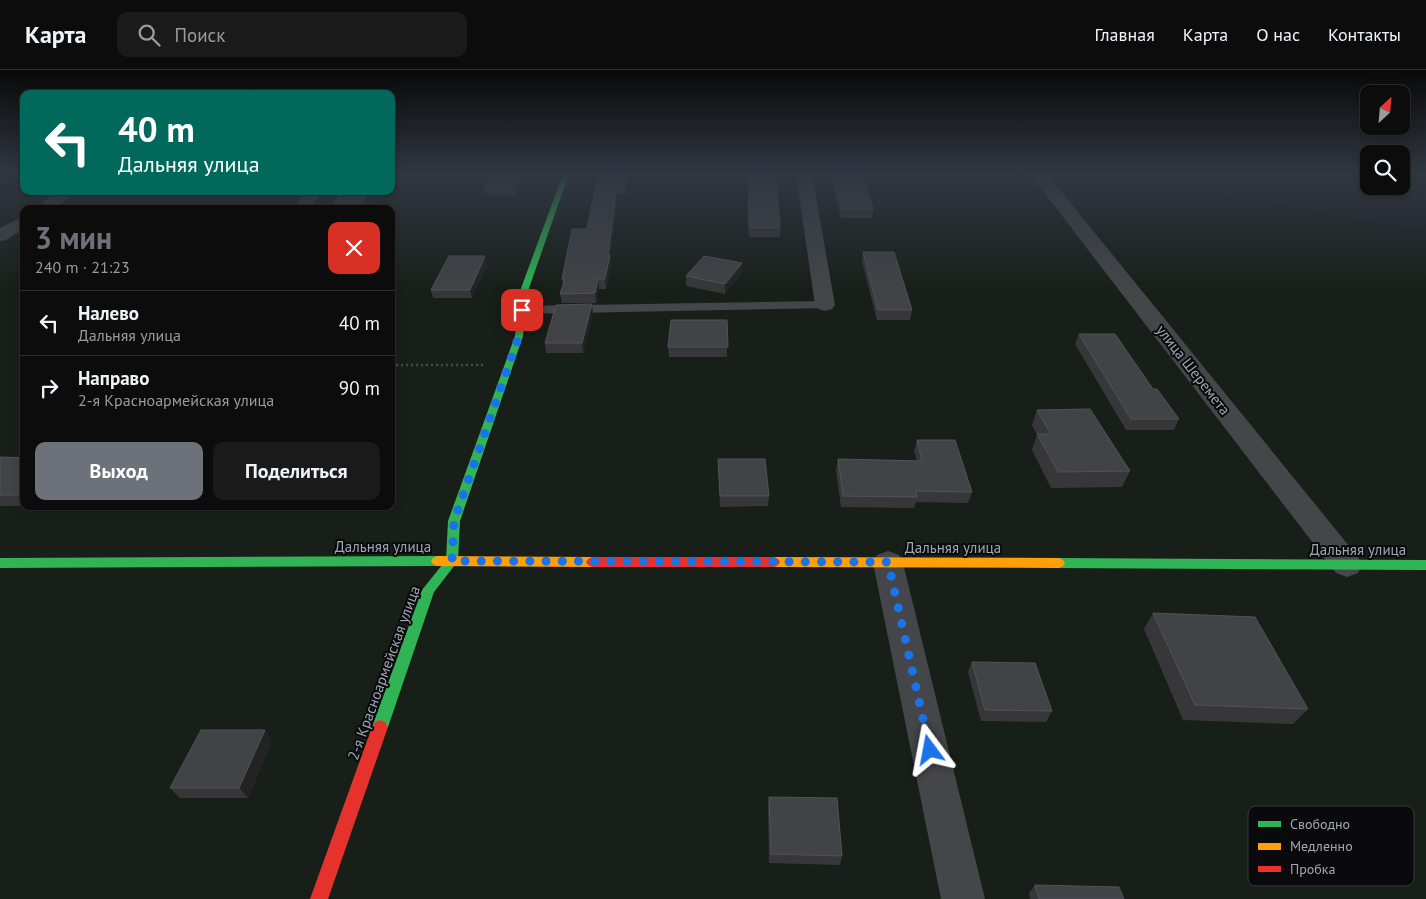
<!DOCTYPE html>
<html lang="ru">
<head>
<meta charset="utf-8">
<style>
	:root { --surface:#0c0c0c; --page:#1a1a1a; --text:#f1f3f6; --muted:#9a9b9d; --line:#2c2c2d; --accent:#6d727a }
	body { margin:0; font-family:"PT Sans",sans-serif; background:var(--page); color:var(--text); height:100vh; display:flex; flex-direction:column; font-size:19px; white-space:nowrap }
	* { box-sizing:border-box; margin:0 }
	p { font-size:16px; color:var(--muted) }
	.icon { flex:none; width:28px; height:28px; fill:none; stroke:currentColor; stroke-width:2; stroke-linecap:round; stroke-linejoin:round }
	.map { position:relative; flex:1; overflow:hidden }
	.side { position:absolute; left:20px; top:135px; width:375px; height:305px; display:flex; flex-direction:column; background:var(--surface); border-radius:10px; box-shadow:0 2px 8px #0003,0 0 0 1px var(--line) }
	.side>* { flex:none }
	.guide { position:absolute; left:20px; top:20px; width:375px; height:105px; border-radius:10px; box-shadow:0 2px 8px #0003,0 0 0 1px var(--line); background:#00695c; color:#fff; overflow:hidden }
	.needle { width:32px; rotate:26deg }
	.controls { position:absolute; left:1360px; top:15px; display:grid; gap:10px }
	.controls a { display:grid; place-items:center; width:50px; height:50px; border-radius:10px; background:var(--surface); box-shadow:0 2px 8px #0003,0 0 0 1px var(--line); font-size:25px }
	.pin { position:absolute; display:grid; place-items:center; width:42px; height:42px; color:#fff; margin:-21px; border-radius:10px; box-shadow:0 2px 8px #0006 }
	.me { position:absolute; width:55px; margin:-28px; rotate:347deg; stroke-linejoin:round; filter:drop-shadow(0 0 4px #0008) }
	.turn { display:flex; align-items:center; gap:18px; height:105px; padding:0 15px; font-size:22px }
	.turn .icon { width:65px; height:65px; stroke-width:2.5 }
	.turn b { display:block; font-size:35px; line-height:42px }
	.round { display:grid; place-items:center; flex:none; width:52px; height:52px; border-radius:10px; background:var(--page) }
	.overview { display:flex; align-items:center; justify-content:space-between; height:85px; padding:0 15px }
	h1 { font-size:30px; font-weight:700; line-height:38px; color:var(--accent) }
	.button { display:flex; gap:10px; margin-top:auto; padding:10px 15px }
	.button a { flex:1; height:58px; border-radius:10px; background:var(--accent); color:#fff; font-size:20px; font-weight:700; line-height:58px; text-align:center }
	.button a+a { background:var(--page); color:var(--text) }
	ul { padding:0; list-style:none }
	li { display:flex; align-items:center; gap:15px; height:65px; padding:0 15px; border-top:1px solid var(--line) }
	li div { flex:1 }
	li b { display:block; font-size:19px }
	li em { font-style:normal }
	header { display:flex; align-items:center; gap:30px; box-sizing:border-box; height:70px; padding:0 25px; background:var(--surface); border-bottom:1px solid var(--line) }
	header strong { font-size:24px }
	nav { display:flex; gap:28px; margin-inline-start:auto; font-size:18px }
	.search { width:350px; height:45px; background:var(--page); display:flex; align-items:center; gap:12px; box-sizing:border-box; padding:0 18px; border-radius:10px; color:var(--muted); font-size:19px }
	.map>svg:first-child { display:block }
	.built { fill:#1d1d1f }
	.green { fill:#181f19; fill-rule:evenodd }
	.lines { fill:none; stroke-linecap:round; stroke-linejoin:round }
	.path { stroke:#45474b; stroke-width:2.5; stroke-dasharray:2 3; stroke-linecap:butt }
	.lane { fill:#444649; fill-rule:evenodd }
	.street { fill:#444649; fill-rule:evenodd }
	.fast { fill:#30b455; fill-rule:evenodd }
	.slow { fill:#ff9f0a; fill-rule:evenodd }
	.jam { fill:#e5322d; fill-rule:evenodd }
	.wall { fill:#37373a }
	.shaded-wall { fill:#232324 }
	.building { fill:#424347; stroke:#515358 }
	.route { stroke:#1a73e8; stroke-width:9; stroke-dasharray:0 16.2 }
	.labels { text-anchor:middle; stroke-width:4; stroke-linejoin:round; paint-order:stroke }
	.street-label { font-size:15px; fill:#9fa7b3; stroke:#0a0a0c }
	.key { fill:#0a0a0c; stroke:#37393e; stroke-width:1 }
	.key-label { font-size:14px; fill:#9fa7b3 }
</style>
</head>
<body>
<header>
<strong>Карта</strong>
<div class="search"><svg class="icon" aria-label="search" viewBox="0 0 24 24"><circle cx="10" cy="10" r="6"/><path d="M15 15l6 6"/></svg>Поиск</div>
<nav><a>Главная</a><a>Карта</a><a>О нас</a><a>Контакты</a></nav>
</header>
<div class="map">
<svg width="1426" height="829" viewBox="0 0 1426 829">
	<rect width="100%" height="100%" fill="#101010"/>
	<!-- built -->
	<path class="built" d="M1105 104H1369V116H1401V104H1426V163Z"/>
	<!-- green -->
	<path class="green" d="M391 104H1105L1426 163V829H0V125L24 110V121H391ZM24 139H391V436H24Z"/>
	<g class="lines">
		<!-- path -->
		<path class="path" d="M391 295H483"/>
		<!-- lane -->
		<path class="lane" d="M825 231 831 235 829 238 522 244 516 240 522 236Z"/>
		<!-- street -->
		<path class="street" d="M796 104H812L835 235 832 239 825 241 818 239 815 235Z
			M1030 104H1047L1358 487 1362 495 1358 503 1347 507 1336 503Z
			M58 121H77L54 139H34Z
			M307 121H324L309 139H292Z
			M24 146V159L6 170 0 171V158Z
			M888 481 899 485 903 493 985 829H941L873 493 877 485Z"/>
		<!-- fast -->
		<path class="fast" d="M563 104H569L528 221 523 266 460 451 458 491 434 522 388 657 385 662 380 664 375 662 372 657 422 520 446 490 448 451 515 266 520 221Z
			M437 486 441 488 443 491 441 494 437 496 0 498V488Z
			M1059 488 1426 490V500L1059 498 1055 496 1053 493 1055 490Z"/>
		<!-- slow -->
		<path class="slow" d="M437 486 592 487 596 489 598 492 596 495 592 497 437 496 433 494 431 491 433 488Z
			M774 487 1059 488 1063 490 1065 493 1063 496 1059 498 774 497 770 495 768 492 770 489Z"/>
		<!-- jam -->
		<path class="jam" d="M592 487H774L778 489 780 492 778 495 774 497H592L588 495 586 492 588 489Z
			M380 650 385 652 388 657 328 829H310L372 657 375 652Z"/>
	</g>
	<!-- wall -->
	<path class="wall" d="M528 104 516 125H486L484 116Z
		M598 104H628L626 124H617L610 185 611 195 606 219H599L596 233H562L560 224 563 215 562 209 587 159Z
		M748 104H776L780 158V167H749Z
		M830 104H862L873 139 872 148H841Z
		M863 182 912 240 910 250H877L862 191Z
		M487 194 472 228H433L431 220Z
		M742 203 725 224 686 216V206Z
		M593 244 583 283H546L545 273Z
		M727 250V287H669L668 277Z
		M1079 264 1179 349 1174 360H1126L1075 274Z
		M1037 340 1130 401 1122 417 1051 418 1032 380 1037 365 1032 355Z
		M917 370 972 422 968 433 916 432 914 438 841 437 836 400 838 389 917 391 914 381Z
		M0 387 24 388V436H0Z
		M718 389 769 426 768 436 720 437Z
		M40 436H102L99 439H42Z
		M1153 543 1308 639 1293 654 1183 650 1144 559Z
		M972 592 1052 641 1046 652 981 651 968 602Z
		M265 660 272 671 248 728H180L170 718Z
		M769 727 842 786 840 795 769 793 768 736Z
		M1035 815 1124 829H1030L1029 823Z"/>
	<!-- shaded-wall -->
	<path class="shaded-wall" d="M522 104H528L516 125 515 117Z
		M626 104H628L626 124 625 115Z
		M617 116V124L609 190 610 185 611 195 606 219 605 209Z
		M370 121H379L366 139H357Z
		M485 186 487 194 472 228 470 220Z
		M742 193V203L725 224V214Z
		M598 209 599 219 596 233 595 223Z
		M592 234 593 244 583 283 582 273Z
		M265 660 272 671 248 728 239 718Z"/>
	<!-- building -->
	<path class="building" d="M492 104H522L515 117 484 116Z
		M598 104H626L625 115 617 116 608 185H610L605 209H598L595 223 560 224 565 209H562L572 159H587Z
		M748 104H776L780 158H749Z
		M833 104H862L873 139H842Z
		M343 121H370L357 139H330Z
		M863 182H894L912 240H878Z
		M449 186H485L470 220H431Z
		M704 186 742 193 725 214 686 206Z
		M592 234 582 273H545L556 235Z
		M671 250H727L728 277H668Z
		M1079 264H1115L1153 319H1157L1179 349H1131Z
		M1090 339 1130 401 1058 402 1037 364H1051L1037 340Z
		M917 370H955L972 422 916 421 917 427 843 426 838 389 922 391Z
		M0 387 24 388V425H0Z
		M718 389H765L769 426H720Z
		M1153 543 1255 547 1308 639 1195 635Z
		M972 592 1035 593 1052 641 985 640Z
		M201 660H265L239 718H170Z
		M769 727 837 728 842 786 771 784Z
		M1035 815 1119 817 1124 829H1039Z"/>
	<!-- sky -->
	<linearGradient id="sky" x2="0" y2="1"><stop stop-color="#090909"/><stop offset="0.47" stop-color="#313742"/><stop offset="1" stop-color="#313742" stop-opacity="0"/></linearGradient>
	<rect width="1426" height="221" fill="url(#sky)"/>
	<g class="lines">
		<!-- route -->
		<path class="route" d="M522 240 519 266 454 451 452 491 888 492 930 680"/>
	</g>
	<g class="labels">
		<!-- street labels -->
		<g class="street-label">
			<text transform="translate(1193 300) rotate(52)" y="5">улица Шеремета</text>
			<text x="383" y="482">Дальняя улица</text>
			<text x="953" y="483">Дальняя улица</text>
			<text x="1358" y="485">Дальняя улица</text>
			<text transform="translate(384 603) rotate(-70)" y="5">2-я Красноармейская улица</text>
		</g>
	</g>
	<!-- legend -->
	<rect x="1248" y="736" width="166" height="80" rx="8" class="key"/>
	<rect x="1258" y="751" width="23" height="6" fill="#30b455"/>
	<rect x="1258" y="773" width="23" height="7" fill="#ff9f0a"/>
	<rect x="1258" y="796" width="23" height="6" fill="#e5322d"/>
	<g class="key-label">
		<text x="1290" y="759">Свободно</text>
		<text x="1290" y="781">Медленно</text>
		<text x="1290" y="804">Пробка</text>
	</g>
</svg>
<div class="controls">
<a><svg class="needle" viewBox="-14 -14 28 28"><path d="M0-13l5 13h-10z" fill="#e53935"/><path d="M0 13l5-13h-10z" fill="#9a9b9d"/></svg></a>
<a><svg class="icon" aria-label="search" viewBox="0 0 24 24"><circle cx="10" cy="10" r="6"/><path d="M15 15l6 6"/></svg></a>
</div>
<div class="pin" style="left:522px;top:240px;background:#d93025"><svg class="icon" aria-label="arrive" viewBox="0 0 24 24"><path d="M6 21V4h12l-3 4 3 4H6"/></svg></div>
<svg class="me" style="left:930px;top:680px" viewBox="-20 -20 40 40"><path d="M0-17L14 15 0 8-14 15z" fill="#1a73e8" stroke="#fff" stroke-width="4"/></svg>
<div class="guide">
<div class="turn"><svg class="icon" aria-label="left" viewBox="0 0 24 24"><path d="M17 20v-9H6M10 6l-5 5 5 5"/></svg><div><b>40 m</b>Дальняя улица</div></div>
</div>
<section class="side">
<div class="overview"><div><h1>3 мин</h1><p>240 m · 21:23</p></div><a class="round" style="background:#d93025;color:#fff"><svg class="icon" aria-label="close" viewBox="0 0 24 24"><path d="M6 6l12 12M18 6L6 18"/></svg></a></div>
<ul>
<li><svg class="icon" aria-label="left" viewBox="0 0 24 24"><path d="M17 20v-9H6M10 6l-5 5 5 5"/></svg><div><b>Налево</b><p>Дальняя улица</p></div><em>40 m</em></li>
<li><svg class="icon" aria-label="right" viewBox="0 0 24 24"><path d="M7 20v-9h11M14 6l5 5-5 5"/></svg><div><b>Направо</b><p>2-я Красноармейская улица</p></div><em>90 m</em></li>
</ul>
<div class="button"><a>Выход</a><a>Поделиться</a></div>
</section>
</div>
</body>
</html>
